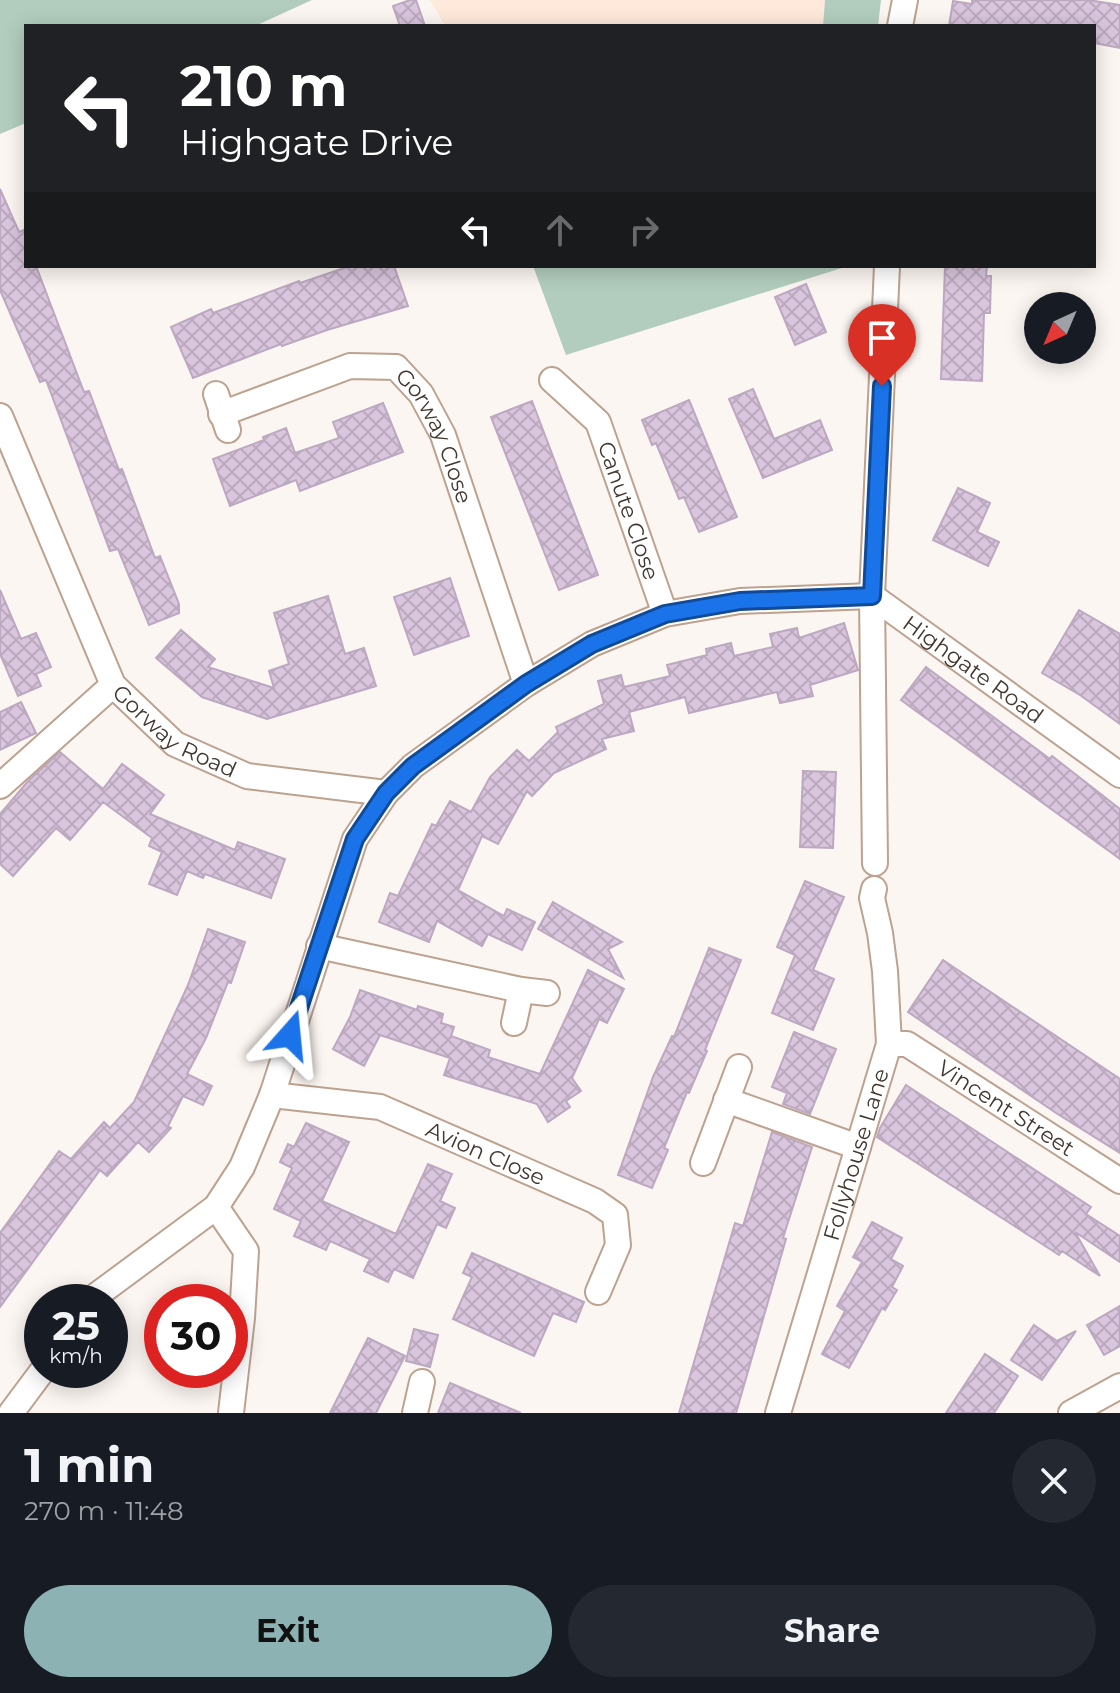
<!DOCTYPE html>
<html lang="en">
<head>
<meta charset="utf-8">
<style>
	:root { --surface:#171b24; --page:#242831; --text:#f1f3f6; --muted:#9ea1a6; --accent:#8db2b4 }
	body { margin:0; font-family:Montserrat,sans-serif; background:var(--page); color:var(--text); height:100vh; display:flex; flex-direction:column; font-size:30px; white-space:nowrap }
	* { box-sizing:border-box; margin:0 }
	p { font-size:26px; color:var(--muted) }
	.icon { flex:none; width:44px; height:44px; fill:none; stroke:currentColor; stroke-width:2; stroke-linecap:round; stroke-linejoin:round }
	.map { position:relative; height:1413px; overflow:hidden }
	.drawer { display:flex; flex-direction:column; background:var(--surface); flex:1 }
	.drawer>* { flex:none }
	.hud { position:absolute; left:24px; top:24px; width:1072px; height:244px; border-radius:0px; box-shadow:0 4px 20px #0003; background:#202124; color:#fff; overflow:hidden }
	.needle { width:52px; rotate:224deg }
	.buttons { position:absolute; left:1024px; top:292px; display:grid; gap:16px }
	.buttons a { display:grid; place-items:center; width:72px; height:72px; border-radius:50%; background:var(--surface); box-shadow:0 4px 20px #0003; font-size:40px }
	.speed { position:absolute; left:24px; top:1284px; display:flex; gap:16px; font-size:40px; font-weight:700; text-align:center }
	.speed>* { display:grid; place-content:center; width:104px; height:104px; border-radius:50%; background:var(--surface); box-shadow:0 4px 20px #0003; line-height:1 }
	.speed small { font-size:20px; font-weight:400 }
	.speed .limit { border:12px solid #d22; background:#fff; color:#111 }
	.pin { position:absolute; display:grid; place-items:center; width:68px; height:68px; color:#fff; margin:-82px -34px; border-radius:50% 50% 50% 0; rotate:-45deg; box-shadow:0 0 8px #0007 }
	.pin .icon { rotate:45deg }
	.me { position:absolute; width:88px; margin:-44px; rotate:18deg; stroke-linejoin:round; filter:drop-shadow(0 0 6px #0008) }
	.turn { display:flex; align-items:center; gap:28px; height:168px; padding:0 24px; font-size:36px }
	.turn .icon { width:104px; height:104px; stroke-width:2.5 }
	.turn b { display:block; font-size:56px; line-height:68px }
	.lanes { display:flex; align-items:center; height:76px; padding:0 24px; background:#0003; justify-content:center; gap:40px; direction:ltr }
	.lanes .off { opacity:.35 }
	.round { display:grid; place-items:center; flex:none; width:84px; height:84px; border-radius:42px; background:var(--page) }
	.overview { display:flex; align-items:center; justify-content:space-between; height:136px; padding:0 24px }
	h1 { font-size:48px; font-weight:700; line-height:60px }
	.button { display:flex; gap:16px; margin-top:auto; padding:16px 24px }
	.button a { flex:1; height:92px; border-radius:48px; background:var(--accent); color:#111; font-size:32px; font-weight:700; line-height:92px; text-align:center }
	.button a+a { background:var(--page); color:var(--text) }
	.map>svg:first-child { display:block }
	.built { fill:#fee9da }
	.park { fill:#b2cdbd }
	.building { fill:url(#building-cross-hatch); stroke:#bca8c0; stroke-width:2 }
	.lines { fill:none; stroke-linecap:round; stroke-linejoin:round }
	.minor-casing { stroke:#bca28f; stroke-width:28 }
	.minor { stroke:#fff; stroke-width:24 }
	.route-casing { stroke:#114b97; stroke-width:20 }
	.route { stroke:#1a73e8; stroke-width:14 }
	.labels { text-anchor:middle; stroke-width:6; stroke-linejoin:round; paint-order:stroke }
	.street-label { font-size:22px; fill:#433830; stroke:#fcf6f2 }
</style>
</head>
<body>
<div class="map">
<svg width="1120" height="1413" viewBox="0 0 1120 1413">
	<defs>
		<pattern id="building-cross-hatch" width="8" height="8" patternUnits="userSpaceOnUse" patternTransform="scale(2)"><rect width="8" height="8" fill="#d9c5dd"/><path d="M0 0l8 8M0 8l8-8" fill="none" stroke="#bbaabe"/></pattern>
	</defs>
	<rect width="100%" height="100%" fill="#fcf6f2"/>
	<!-- built -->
	<path class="built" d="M430 0H825L823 26H445Z"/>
	<!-- park -->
	<path class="park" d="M0 0H312L255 26H26V123L0 134Z
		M825 0H881L878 26H823Z
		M533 266H848L566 355Z"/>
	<!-- building -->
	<path class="building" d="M410 0H416L425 26H400L393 6Z
		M972 0H1088L1120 5V48L1094 43V26H949L953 1 972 4Z
		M0 189 19 232 26 229V266H36L84 392 89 391 119 470 122 469 155 558 160 556 179 604V613L149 625 118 549 110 551 46 380 40 382 0 290Z
		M350 266H394L408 306 327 330 282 346 281 344 193 378 171 327 211 309 213 313 299 281 300 283Z
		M945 266H987L986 276H991L990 313H984L982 381 941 379Z
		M806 284 826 332 795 345 775 297Z
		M753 389 774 439 820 420 832 450 763 478 729 399Z
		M689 400 737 517 699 532 684 497 679 499 656 443 652 445 642 420Z
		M532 401 598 575 559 590 491 417Z
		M383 403 403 452 300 491 296 480 230 506 213 459 264 440 263 437 286 428 295 453 339 438 333 422Z
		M958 488 990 503 977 532 999 542 988 566 933 540Z
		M450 578 469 636 414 655 394 597Z
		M0 590 21 639 36 633 51 667 36 674 41 686 18 696 0 654Z
		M328 596 345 654 364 648 376 686 267 719 202 697 156 658 181 630 215 659 208 667 274 688 269 671 289 664 274 613Z
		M1079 610 1120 634V724L1080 695 1042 673Z
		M844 623 858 670 810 685 813 696 780 703 777 692 689 713 685 697 629 712 634 731 602 739 606 749 554 773 532 796 527 791 498 844 482 836 458 890 504 916 507 909 535 922 522 950 488 934 482 946 437 921 429 942 379 922 390 893 398 896 432 824 436 826 450 801 471 812 490 777 517 750 529 761 558 732 556 727 604 704 598 681 621 675 624 687 670 676 667 665 707 655 706 649 731 643 734 656 773 647 770 634 797 628 799 638Z
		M926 667 1050 759 1052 756 1120 809V859L901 700Z
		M21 702 36 733 0 750V712Z
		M60 752 103 789 122 764 164 795 150 814 235 850 238 842 285 859 271 898 205 874 203 878 187 871 177 895 149 884 162 852 149 846 152 838 103 802 70 840 56 828 13 876 0 864V814L29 780Z
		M803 771 836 772 833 848 800 847Z
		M805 881 844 897 813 970 834 979 813 1030 772 1013 795 955 777 947Z
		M553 902 622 942 608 949 623 978 538 929Z
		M208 929 245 942 231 983 228 982 206 1038 187 1074 212 1086 203 1105 183 1096 168 1126 171 1128 149 1152 138 1142 107 1176 100 1170 0 1307V1233L59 1151 71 1159 104 1122 110 1128 134 1102 188 985Z
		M709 948 741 960 705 1050 707 1051 689 1093 687 1092 664 1148 668 1150 652 1188 618 1175 653 1077 672 1036 674 1037Z
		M943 960 1120 1079V1153L1056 1113 908 1012Z
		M588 970 624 989 607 1023 599 1019 572 1078 581 1091 566 1101 570 1107 548 1122 537 1104 444 1075 450 1058 380 1035 364 1066 333 1049 350 1017 360 990 417 1010 418 1006 443 1014 441 1023 454 1027 451 1036 490 1050 488 1057 540 1074Z
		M794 1032 836 1049 810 1114 783 1104 787 1093 772 1087Z
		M906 1085 1091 1207 1086 1214 1120 1236V1262L1075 1232 1100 1276 1062 1251 1059 1255 877 1137 880 1128Z
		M306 1123 349 1142 322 1201 396 1234 428 1164 452 1174 440 1201 455 1208 446 1228 437 1224 413 1278 394 1269 388 1282 364 1271 370 1259 330 1241 326 1250 294 1236 301 1221 274 1209 292 1168 280 1162 288 1144 294 1147Z
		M772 1132 812 1147 783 1238 786 1239 736 1413H679L735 1223 743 1226Z
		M872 1222 902 1238 891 1259 903 1266 892 1287 897 1290 885 1310 882 1308 849 1368 822 1354 845 1311 837 1306 862 1262 853 1257Z
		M472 1253 584 1302 576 1322 553 1313 534 1356 453 1319 472 1277 463 1273Z
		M1120 1306V1346L1104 1355 1087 1325Z
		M1034 1325 1057 1341 1076 1331 1042 1380 1011 1360Z
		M414 1329 438 1335 430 1367 406 1361Z
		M368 1338 405 1356 376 1413H330Z
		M985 1354 1018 1376 994 1413H946Z
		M450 1383 521 1413H438Z"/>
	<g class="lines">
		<!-- minor casing -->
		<g class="minor-casing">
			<g id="minor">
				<path d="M900 26 905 0"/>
				<path id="s1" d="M552 380 598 422 665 614"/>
				<path d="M216 394 228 430"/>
				<path id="s2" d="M221 414 350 366 396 367 421 394 443 435 526 684"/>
				<path id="s3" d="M0 416 113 685 175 744 247 776 386 793"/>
				<path d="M0 786 113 685"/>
				<path d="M875 863 872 596 887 266"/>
				<path d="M319 946 521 990 547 993"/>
				<path d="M514 1023 521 990"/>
				<path id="s4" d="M889 1044H907L1120 1181"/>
				<path id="s5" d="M272 1095 380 1107 595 1201 615 1215 618 1245 598 1292"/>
				<path d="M726 1100 858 1147"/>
				<path d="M703 1163 739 1067"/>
				<path d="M216 1207 246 1251 242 1318 231 1413"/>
				<path id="s6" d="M92 1302 97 1295 216 1207 242 1167 272 1095 355 839 386 793 413 766 526 684 592 644 665 614 740 601 872 596 1120 775"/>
				<path d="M11 1413 43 1370"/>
				<path d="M415 1413 422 1382"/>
				<path id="s7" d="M778 1413 889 1044 885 971 880 933 872 898 874 889"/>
				<path d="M1071 1413 1120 1386"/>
			</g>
		</g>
		<!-- minor -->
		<use href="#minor" class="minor"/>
	</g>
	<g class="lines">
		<!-- route casing -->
		<g class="route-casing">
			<path id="route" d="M290 1035 355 839 386 793 413 766 526 684 592 644 665 614 740 601 872 596 882 386"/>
		</g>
		<!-- route -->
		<use href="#route" class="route"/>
	</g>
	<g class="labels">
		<!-- street labels -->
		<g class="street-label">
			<text dy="8" stroke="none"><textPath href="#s2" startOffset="264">Gorway Close</textPath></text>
			<text dy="8" stroke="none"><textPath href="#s1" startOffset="156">Canute Close</textPath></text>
			<text dy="8" stroke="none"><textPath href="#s6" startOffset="1274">Highgate Road</textPath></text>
			<text dy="8" stroke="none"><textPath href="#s3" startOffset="370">Gorway Road</textPath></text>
			<text dy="8" stroke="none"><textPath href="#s4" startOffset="136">Vincent Street</textPath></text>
			<text dy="8" stroke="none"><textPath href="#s5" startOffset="224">Avion Close</textPath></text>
			<text dy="8" stroke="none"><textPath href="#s7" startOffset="270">Follyhouse Lane</textPath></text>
		</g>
	</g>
</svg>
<div class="buttons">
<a><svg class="needle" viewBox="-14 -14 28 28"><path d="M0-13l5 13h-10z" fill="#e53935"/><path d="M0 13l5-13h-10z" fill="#9ea1a6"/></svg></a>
</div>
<div class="speed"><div>25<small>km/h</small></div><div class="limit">30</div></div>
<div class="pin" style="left:882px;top:386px;background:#d93025"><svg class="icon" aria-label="arrive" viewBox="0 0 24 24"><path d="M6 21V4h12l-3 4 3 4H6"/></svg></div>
<svg class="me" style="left:290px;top:1035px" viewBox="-20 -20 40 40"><path d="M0-17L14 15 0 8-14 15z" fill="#1a73e8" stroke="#fff" stroke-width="4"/></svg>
<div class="hud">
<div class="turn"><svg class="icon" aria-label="left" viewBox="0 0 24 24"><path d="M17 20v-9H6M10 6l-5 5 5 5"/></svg><div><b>210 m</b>Highgate Drive</div></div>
<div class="lanes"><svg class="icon" aria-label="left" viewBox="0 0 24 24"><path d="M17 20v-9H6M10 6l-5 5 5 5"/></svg><svg class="icon off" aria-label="ahead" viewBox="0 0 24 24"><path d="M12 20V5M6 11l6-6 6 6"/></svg><svg class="icon off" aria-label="right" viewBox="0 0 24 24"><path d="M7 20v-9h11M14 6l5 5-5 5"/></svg></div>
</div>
</div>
<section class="drawer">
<div class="overview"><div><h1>1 min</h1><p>270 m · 11:48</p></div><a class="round"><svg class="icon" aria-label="close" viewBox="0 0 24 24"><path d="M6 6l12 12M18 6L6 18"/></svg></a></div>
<div class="button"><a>Exit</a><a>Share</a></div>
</section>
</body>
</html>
